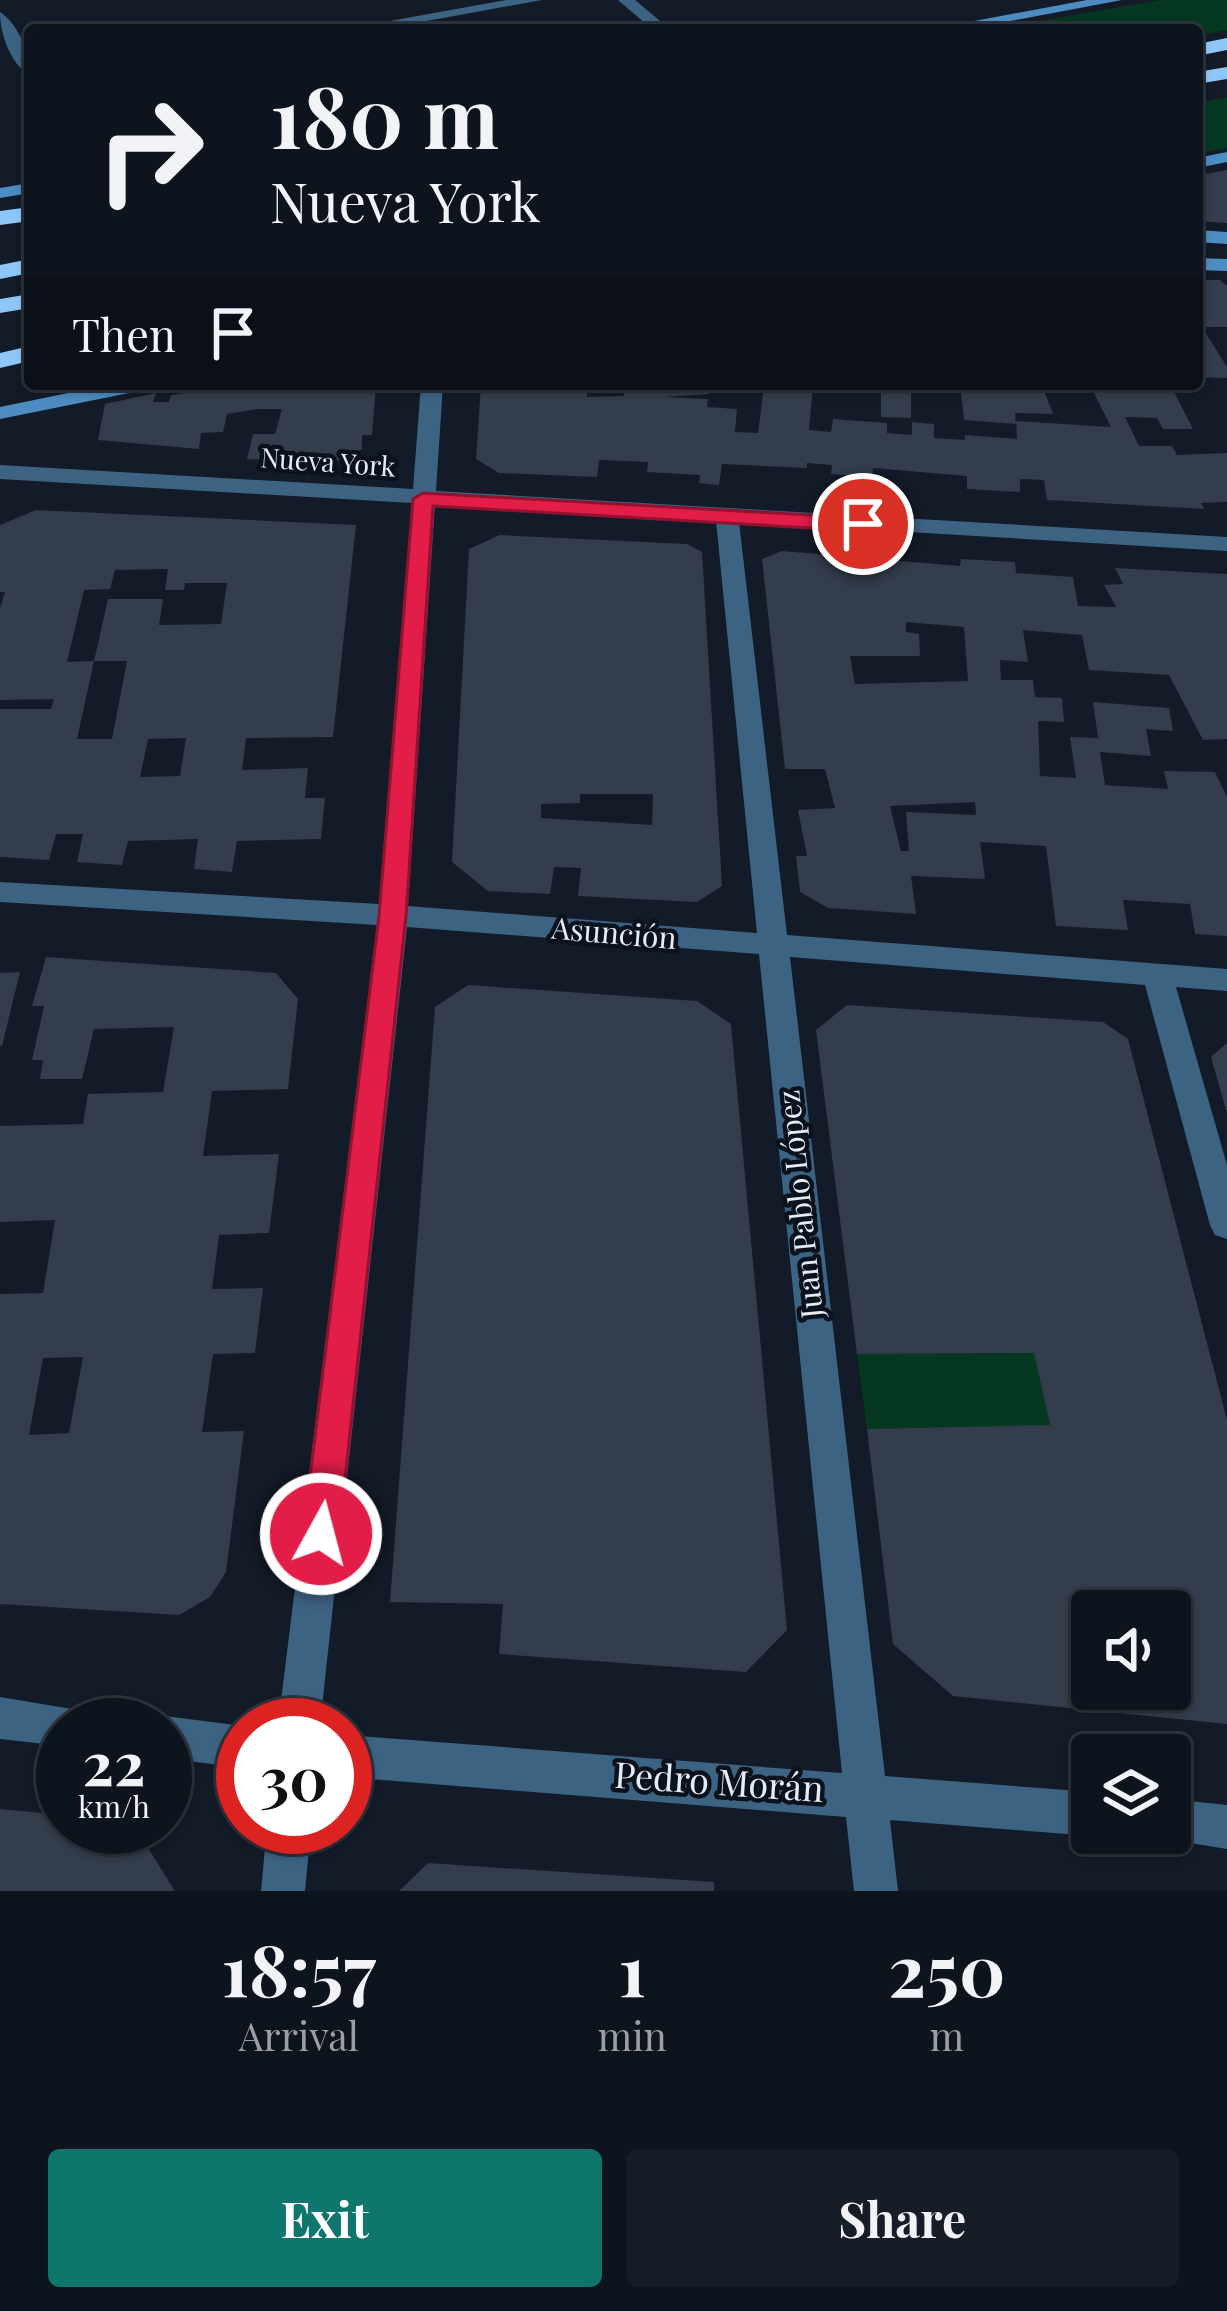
<!DOCTYPE html>
<html lang="en">
<head>
<meta charset="utf-8">
<style>
	:root { --surface:#0e141e; --page:#171d27; --text:#f1f3f6; --muted:#9b9ea4; --line:#2e333c; --accent:#0f766e }
	body { margin:0; font-family:"Playfair Display",serif; background:var(--page); color:var(--text); height:100vh; display:flex; flex-direction:column; font-size:45px; white-space:nowrap }
	* { box-sizing:border-box; margin:0 }
	p { font-size:39px; color:var(--muted) }
	.icon { flex:none; width:66px; height:66px; fill:none; stroke:currentColor; stroke-width:2; stroke-linecap:round; stroke-linejoin:round }
	.map { position:relative; height:1891px; overflow:hidden }
	.side { display:flex; flex-direction:column; background:var(--surface); flex:1 }
	.side>* { flex:none }
	.top-card { position:absolute; left:24px; top:24px; width:1179px; height:366px; border-radius:12px; box-shadow:0 3px 9px #0004,0 0 0 3px var(--line); background:#0e141e; color:var(--text); overflow:hidden }
	.buttons { position:absolute; left:1071px; top:1590px; display:grid; gap:24px }
	.buttons a { display:grid; place-items:center; width:120px; height:120px; border-radius:12px; background:var(--surface); box-shadow:0 3px 9px #0004,0 0 0 3px var(--line); font-size:60px }
	.speed { position:absolute; left:36px; top:1698px; display:flex; gap:24px; font-size:60px; font-weight:700; text-align:center }
	.speed>* { display:grid; place-content:center; width:156px; height:156px; border-radius:50%; background:var(--surface); box-shadow:0 3px 9px #0004,0 0 0 3px var(--line); line-height:1 }
	.speed small { font-size:30px; font-weight:400 }
	.speed .limit { border:18px solid #d22; background:#fff; color:#111 }
	.pin { position:absolute; display:grid; place-items:center; width:102px; height:102px; color:#fff; margin:-51px; border:6px solid #fff; border-radius:50%; box-shadow:0 3px 12px #0007 }
	.me { position:absolute; width:132px; margin:-66px; rotate:7deg; stroke-linejoin:round; filter:drop-shadow(0 0 9px #0008) }
	.turn { display:flex; align-items:center; gap:42px; height:252px; padding:0 48px; font-size:54px }
	.turn .icon { width:156px; height:156px; stroke-width:2.5 }
	.turn b { display:block; font-size:84px; line-height:102px }
	.then { display:flex; align-items:center; height:114px; padding:0 48px; background:#0003; gap:24px; font-size:45px }
	.eta { display:flex; justify-content:space-evenly; align-items:center; height:204px; text-align:center }
	.eta b { font-size:72px; font-weight:700; line-height:84px }
	.primary-button { display:flex; gap:24px; margin-top:auto; padding:24px 48px }
	.primary-button a { flex:1; height:138px; border-radius:12px; background:var(--accent); color:#fff; font-size:48px; font-weight:700; line-height:138px; text-align:center }
	.primary-button a+a { background:var(--page); color:var(--text) }
	.map>svg:first-child { display:block }
	.green { fill:#053721 }
	.building { fill:#333d4b; fill-rule:evenodd }
	.lines { fill:none; stroke-linecap:round; stroke-linejoin:round }
	.street { fill:#3d6383; fill-rule:evenodd }
	.secondary { fill:#4c8cc0; fill-rule:evenodd }
	.highway { fill:#8ec7f7; fill-rule:evenodd }
	.route { fill:#e11d48; stroke:#92132f; stroke-width:3 }
	.labels { text-anchor:middle; stroke-width:9; stroke-linejoin:round; paint-order:stroke }
	.far-street-label { font-size:27px; fill:#e6ecf5; stroke:#0a121e }
	.street-label { font-size:30px; fill:#e6ecf5; stroke:#0a121e }
	.near-street-label { font-size:36px; fill:#e6ecf5; stroke:#0a121e }
</style>
</head>
<body>
<div class="map">
<svg width="1227" height="1891" viewBox="0 0 1227 1891">
	<rect width="100%" height="100%" fill="#131b28"/>
	<!-- green -->
	<path class="green" d="M1160 0H1227V30L1197 36V30H988Z
		M1227 97V148L1197 154V103Z
		M1034 1353 1050 1426 867 1429 857 1354Z"/>
	<!-- building -->
	<path class="building" d="M1227 170V223L1197 221V176Z
		M1197 280H1220L1227 286V327H1202L1227 367V378L1197 377Z
		M252 384H376L372 435H362V449L334 463 247 459 253 434H275L282 409H257L227 414 223 432 201 433 199 449 98 440 105 404 156 393 153 402H169L171 395Z
		M481 384H587V397L624 396 623 384H703L709 394 663 397 708 399 707 407 737 409 735 432 758 433 764 386 813 384 809 430 831 432 833 419 887 423V433L912 435V422L934 424V438L965 440V435L1017 439 1016 421 1111 427 1094 393H1045L1042 384H1170L1193 429H1163L1157 418 1125 417 1139 446H1172L1177 455 1227 453V502L1201 503 1204 509 1047 500 1044 480 1020 479V492L967 489V476L873 468 872 477 831 474 832 465 807 463V468L722 464 719 485 699 483 700 475 647 472 648 462 599 460 597 477 499 473 476 459Z
		M881 384 911 385V418L881 417Z
		M960 384 1045 393 1053 414 1015 413 1016 424 964 420Z
		M36 510 356 525 333 737 246 738 242 770 308 768 305 798H325L321 839 237 841 232 872 194 869 198 839 128 841 122 865 77 862 83 834H56L49 860 0 857V709H51L54 699 0 700V608L5 592H0V525ZM168 569 165 590H184L185 583H227L221 624 159 625 163 599H108L94 661H127L112 739H77L94 661 67 662 84 590 110 589 115 570ZM186 738 180 776 140 777 148 739Z
		M500 535 687 544 702 552 722 886 697 902 578 896 581 868 554 867 550 894 488 891 452 862 469 549ZM580 794H653L652 825 541 818V804L580 803Z
		M782 551 960 566 961 559 1015 562 1016 573 1073 577 1078 606 1116 607 1104 585 1123 584 1115 568 1227 574V739L1203 740 1169 675 1089 670 1082 635 1023 630 1028 662 1000 660 1001 680H1033L1035 697 1062 698 1064 722 1038 721 1040 776 1076 778 1070 737 1098 738 1093 702 1169 708 1173 731 1146 729 1151 756 1100 752 1105 785 1168 789 1164 771 1215 772 1227 797V936L1195 934 1190 904 1123 900 1128 930 1056 926 1046 846 980 842 985 879 911 876 916 914 828 908 800 892 796 856H807L798 810 835 808 825 769H785L762 559ZM906 622 964 627 968 681 855 684 850 656H920L919 634 906 632ZM975 802 976 815 906 812 909 851H901L890 806Z
		M46 957 276 973 298 999 288 1089 212 1091 203 1156 279 1154 269 1233 219 1235 212 1289 263 1288 255 1353 213 1354 202 1432 244 1431 226 1572 210 1597 179 1615 0 1604V1294L43 1293 55 1220 0 1222V1126L83 1124 88 1094 163 1092 174 1027 94 1029 82 1079H40L43 1060H32L44 1006H32ZM83 1357 69 1433 29 1435 43 1358Z
		M20 972 2 1046H0V973Z
		M468 985 697 1001 731 1024 787 1630 746 1672 499 1654 503 1604 390 1602 435 1007Z
		M847 1005 1103 1022 1128 1039 1227 1420V1724L953 1696 893 1644 867 1429 1050 1425 1034 1353 857 1354 816 1030ZM1092 1611H1170V1689H1092Z
		M1227 1043V1110H1226L1211 1057Z
		M0 1809 63 1815V1827H135L175 1891H0Z
		M428 1863 714 1882V1891H399Z"/>
	<g class="lines">
		<!-- street -->
		<path class="street" d="M506 0H542L377 30H340Z
			M618 0H635L671 30H653Z
			M0 12C19 25 30 53 30 76 11 64 0 35 0 12Z
			M421 384H443L436 491 1227 537V551L739 522 787 935 1227 969V991L1176 987 1227 1165V1239L1215 1235 1210 1225 1145 985 790 957 885 1776 1092 1792V1833H1099L1092 1836 890 1820 898 1891H854L846 1817 345 1777V1735L842 1773 759 954 407 927 320 1725H278L377 925 0 902V882L379 904 412 503 0 479V465L413 489ZM435 504 716 521 757 933 408 906Z
			M0 1697 78 1710 84 1725H63V1746L0 1739Z
			M165 1716 243 1726V1768L165 1758V1725H149Z
			M1170 1799 1227 1805V1849L1154 1837 1153 1833H1170Z
			M267 1827H311L305 1891H261Z"/>
		<!-- secondary -->
		<path class="secondary" d="M1087 0H1122L962 30H926Z
			M1227 152V162L1197 168V158Z
			M30 183V193L0 198V188Z
			M1197 230 1227 232V244L1197 242Z
			M1197 258 1227 259V271L1197 270Z
			M112 384H155L144 390 0 419V407Z"/>
		<!-- highway -->
		<path class="highway" d="M1227 38V50L1197 56V44Z
			M1227 67V79L1197 84V72Z
			M30 207V221L0 225V211Z
			M30 259V273L0 279V265Z
			M30 294V308L0 313V299Z
			M30 346V361L0 368V353Z"/>
	</g>
	<!-- route -->
	<path class="route" d="M423 493 863 518 874 524 863 531 433 506 406 916 339 1534 334 1546 321 1551 308 1546 303 1534 379 916 413 499Z"/>
	<g class="labels">
		<!-- far-street labels -->
		<g class="far-street-label">
			<text transform="translate(328 463) rotate(4)" y="9">Nueva York</text>
		</g>
		<!-- street labels -->
		<g class="street-label">
			<text transform="translate(614 934) rotate(5)" y="10">Asunción</text>
			<text transform="translate(801 1204) rotate(-96)" y="10">Juan Pablo López</text>
		</g>
		<!-- near-street labels -->
		<g class="near-street-label">
			<text transform="translate(719 1782) rotate(4)" y="13">Pedro Morán</text>
		</g>
	</g>
</svg>
<div class="buttons">
<a><svg class="icon" aria-label="sound" viewBox="0 0 24 24"><path d="M4 9h4l5-4v14l-5-4H4zM17 9q2 3 0 6"/></svg></a>
<a><svg class="icon" aria-label="layers" viewBox="0 0 24 24"><path d="M12 4l9 5-9 5-9-5zM3 14l9 5 9-5"/></svg></a>
</div>
<div class="speed"><div>22<small>km/h</small></div><div class="limit">30</div></div>
<div class="pin" style="left:863px;top:524px;background:#d93025"><svg class="icon" aria-label="arrive" viewBox="0 0 24 24"><path d="M6 21V4h12l-3 4 3 4H6"/></svg></div>
<svg class="me" style="left:321px;top:1534px" viewBox="-20 -20 40 40"><circle r="17" fill="#e11d48" stroke="#fff" stroke-width="3"/><path d="M0-11L8 9 0 5-8 9z" fill="#fff"/></svg>
<div class="top-card">
<div class="turn"><svg class="icon" aria-label="right" viewBox="0 0 24 24"><path d="M7 20v-9h11M14 6l5 5-5 5"/></svg><div><b>180 m</b>Nueva York</div></div>
<div class="then">Then<svg class="icon" aria-label="arrive" viewBox="0 0 24 24"><path d="M6 21V4h12l-3 4 3 4H6"/></svg></div>
</div>
</div>
<section class="side">
<div class="eta">
<div><b>18:57</b><p>Arrival</p></div>
<div><b>1</b><p>min</p></div>
<div><b>250</b><p>m</p></div>
</div>
<div class="primary-button"><a>Exit</a><a>Share</a></div>
</section>
</body>
</html>
